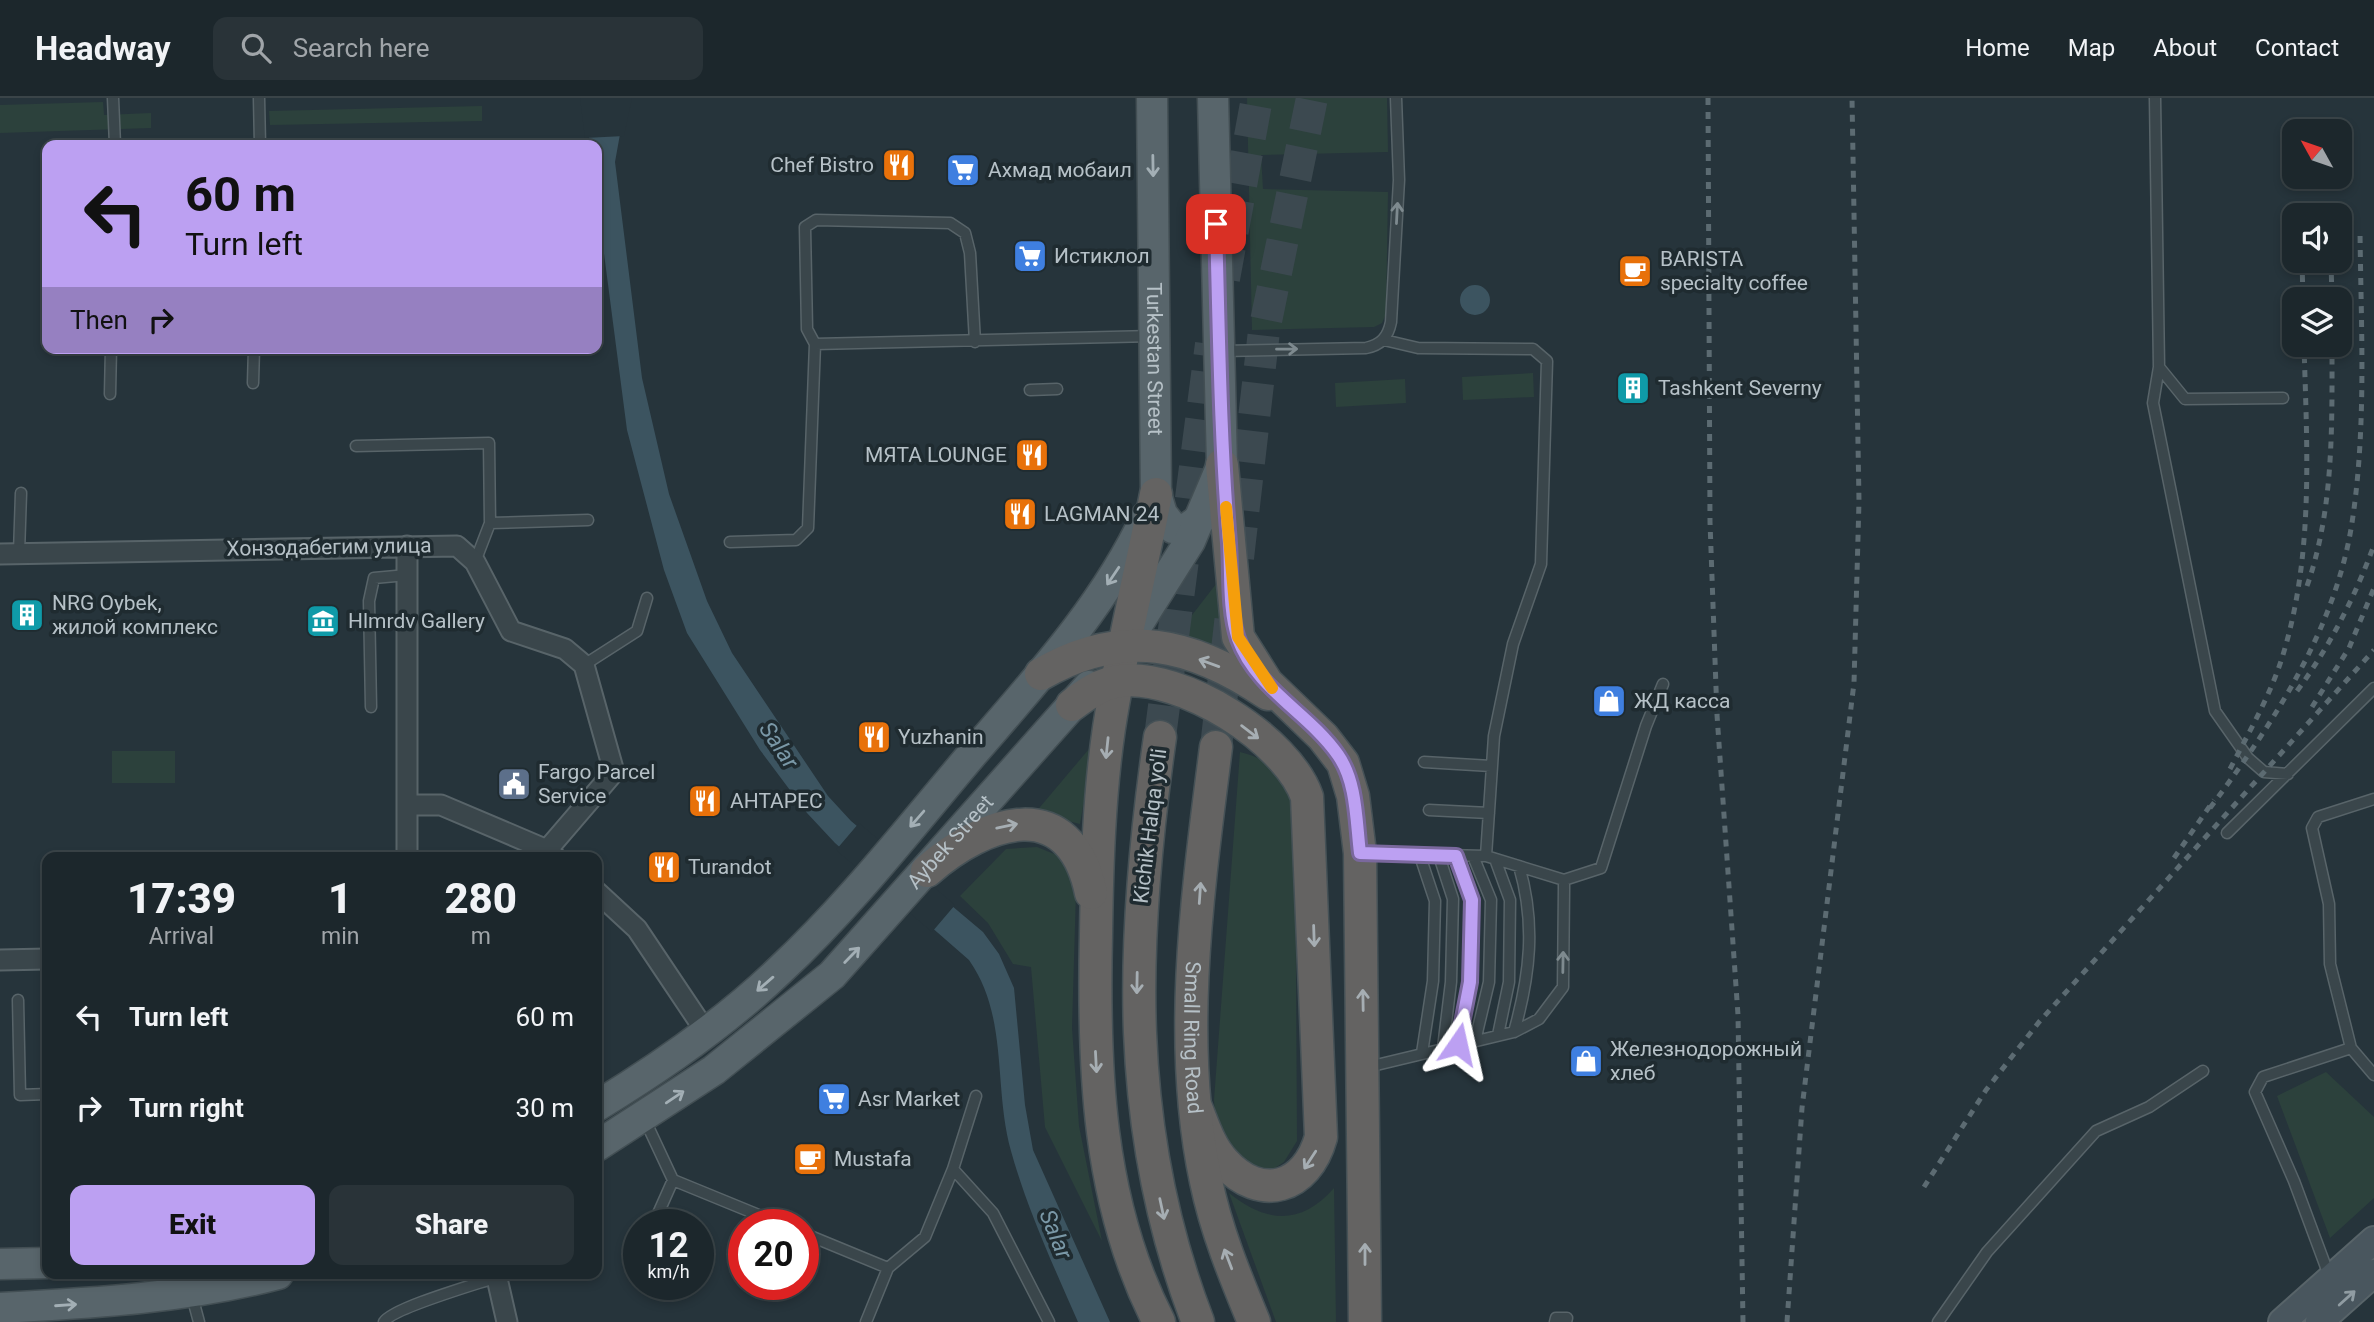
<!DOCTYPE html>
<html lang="en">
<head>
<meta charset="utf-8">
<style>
	:root { --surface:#1c272c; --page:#293338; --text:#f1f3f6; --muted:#a0a5a9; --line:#3a4448; --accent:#bca0f2 }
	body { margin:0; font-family:Roboto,sans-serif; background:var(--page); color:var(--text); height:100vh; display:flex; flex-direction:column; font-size:26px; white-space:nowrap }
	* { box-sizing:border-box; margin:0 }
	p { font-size:23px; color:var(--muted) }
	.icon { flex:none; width:38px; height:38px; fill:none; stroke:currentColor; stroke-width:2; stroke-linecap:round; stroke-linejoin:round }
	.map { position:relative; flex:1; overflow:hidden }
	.details { position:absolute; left:42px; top:754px; width:560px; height:427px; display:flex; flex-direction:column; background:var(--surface); border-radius:14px; box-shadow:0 4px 10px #0003,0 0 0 2px var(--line) }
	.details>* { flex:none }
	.hud { position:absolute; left:42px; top:42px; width:560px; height:214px; border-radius:14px; box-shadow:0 4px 10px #0003,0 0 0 2px var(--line); background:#bca0f2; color:#111; overflow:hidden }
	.needle { width:46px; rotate:310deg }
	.tools { position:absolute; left:2282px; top:21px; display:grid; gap:14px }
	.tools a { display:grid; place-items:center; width:70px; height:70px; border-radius:14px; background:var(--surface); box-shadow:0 4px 10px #0003,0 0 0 2px var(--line); font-size:35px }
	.speed { position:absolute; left:623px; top:1111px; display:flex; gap:14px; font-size:35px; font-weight:700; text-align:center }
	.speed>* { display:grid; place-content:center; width:91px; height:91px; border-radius:50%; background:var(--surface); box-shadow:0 4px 10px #0003,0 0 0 2px var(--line); line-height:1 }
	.speed small { font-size:18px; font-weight:400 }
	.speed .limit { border:10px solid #d22; background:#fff; color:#111 }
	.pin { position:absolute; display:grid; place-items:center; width:60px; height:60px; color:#fff; margin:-30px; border-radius:14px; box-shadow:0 4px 10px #0006 }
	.me { position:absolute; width:77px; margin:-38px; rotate:11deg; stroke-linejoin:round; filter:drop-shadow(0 0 5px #0008) }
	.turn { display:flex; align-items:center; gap:24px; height:147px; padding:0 28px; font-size:32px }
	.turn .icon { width:91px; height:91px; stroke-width:2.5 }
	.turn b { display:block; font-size:49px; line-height:60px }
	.then { display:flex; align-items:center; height:66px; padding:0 28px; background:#0003; gap:14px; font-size:26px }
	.eta { display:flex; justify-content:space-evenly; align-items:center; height:119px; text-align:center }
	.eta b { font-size:42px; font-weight:800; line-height:49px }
	.action { display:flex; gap:14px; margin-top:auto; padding:14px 28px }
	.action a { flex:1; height:80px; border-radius:14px; background:var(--accent); color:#111; font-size:28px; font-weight:800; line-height:80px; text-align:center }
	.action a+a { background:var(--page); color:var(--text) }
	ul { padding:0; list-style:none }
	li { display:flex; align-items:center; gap:21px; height:91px; padding:0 28px }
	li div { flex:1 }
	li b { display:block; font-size:26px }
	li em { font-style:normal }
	header { display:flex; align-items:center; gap:42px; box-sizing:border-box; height:98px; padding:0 35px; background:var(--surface); border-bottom:2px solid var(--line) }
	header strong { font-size:33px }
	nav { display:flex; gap:38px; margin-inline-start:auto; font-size:24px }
	.search { width:490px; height:63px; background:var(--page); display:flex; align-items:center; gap:18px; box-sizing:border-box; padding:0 24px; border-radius:14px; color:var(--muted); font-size:26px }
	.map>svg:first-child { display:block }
	.green { fill:#2c413c }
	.water { fill:#3c5460 }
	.pier { fill:#26343b }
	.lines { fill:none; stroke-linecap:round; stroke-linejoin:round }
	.trunk-tunnel { stroke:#3c4950; stroke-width:32; stroke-dasharray:32 16; stroke-linecap:butt }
	.service-casing { stroke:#586469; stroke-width:13 }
	.minor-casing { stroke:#586469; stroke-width:23 }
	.secondary-casing { stroke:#586469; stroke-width:30 }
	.primary-casing { stroke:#434f54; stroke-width:33 }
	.trunk-casing { stroke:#455156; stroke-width:35 }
	.service { stroke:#3a464b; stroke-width:10 }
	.minor { stroke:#3a464b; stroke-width:19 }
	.secondary { stroke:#49565e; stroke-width:26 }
	.primary { stroke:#58656b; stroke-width:30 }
	.trunk { stroke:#646362; stroke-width:32 }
	.rail { stroke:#5c6b72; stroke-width:5; stroke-dasharray:7 7; stroke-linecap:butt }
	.oneway { stroke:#a3afb5 }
	.oneway2 { stroke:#7e8a8f }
	.oneway3 { stroke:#a6aeb3 }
	.oneway4 { stroke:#909ca2 }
	.route-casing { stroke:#7a689d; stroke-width:18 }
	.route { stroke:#bca0f2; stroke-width:12 }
	.slow { stroke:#f59e0b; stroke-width:12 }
	.labels { text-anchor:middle; stroke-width:7; stroke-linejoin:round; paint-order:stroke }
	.poi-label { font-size:21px; fill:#b6c1c7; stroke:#1f2b30; text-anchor:start }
	.street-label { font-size:21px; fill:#b6c1c7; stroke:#1f2b30 }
	.water-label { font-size:23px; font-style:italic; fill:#7a98a7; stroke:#1f2b30 }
</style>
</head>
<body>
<header>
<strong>Headway</strong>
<div class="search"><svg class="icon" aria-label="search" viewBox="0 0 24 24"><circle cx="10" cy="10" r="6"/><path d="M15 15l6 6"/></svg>Search here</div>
<nav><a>Home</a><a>Map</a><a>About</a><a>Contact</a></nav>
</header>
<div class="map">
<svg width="2374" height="1224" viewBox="0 0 2374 1224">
	<rect width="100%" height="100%" fill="#26343b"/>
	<!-- green -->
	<path class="green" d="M1247 0H1387L1388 54 1261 57 1263 91 1388 94 1386 216 1382 225 1374 229 1252 232Z
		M103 4 104 17 151 15V30L0 35V7Z
		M482 8V23L270 27 269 13Z
		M1533 275 1534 299 1463 302 1462 279Z
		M1405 281 1406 305 1336 309 1335 285Z
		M1223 477 1239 561 1172 543Z
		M1094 645 1080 726 1035 715Z
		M112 653H175V685H112Z
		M1240 654C1273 662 1278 676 1295 703L1297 1043 1284 1064 1269 1074 1251 1069 1216 1035 1214 1002Z
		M1037 749 1064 760 1076 793 1072 930 1079 1028 1102 1143 1045 1029 1031 869 1013 866 988 825 960 798 1006 751Z
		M2326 974 2374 1019V1100L2330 1140 2277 998Z
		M1334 1090 1336 1224H1276L1229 1095C1266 1125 1301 1128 1334 1090Z"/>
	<!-- water -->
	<path class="water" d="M584 0 622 25 615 64 642 280 669 396 707 503 732 555 828 698 851 723 983 834 999 856 1014 890 1025 1007 1033 1052 1110 1224H1078C1054 1169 1027 1111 1011 1053 993 988 1009 919 969 862L835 745 807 715 760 652 687 535 664 472 627 332 597 102V47H590Z
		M1460 202a15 15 0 1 1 30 0a15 15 0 1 1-30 0Z"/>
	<!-- pier -->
	<path class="pier" d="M580 0H632L624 38 585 40Z
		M859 725 955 807 932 834 836 752Z"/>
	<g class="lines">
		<!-- trunk-tunnel -->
		<path class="trunk-tunnel" d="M1224 181 1257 0
			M1238 460 1264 233 1312 0
			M1160 639 1211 246
			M1216 649 1232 508"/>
		<!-- service casing -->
		<g class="service-casing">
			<path id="service" d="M113 0 115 47
				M259 0 260 47
				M2155 0 2159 269 2185 301 2283 300
				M1384 242 1418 250 1533 251 1547 263 1541 466 1513 546 1494 638 1486 758
				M975 244 970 155 965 135 950 125 816 122 805 129 807 231 815 246 1153 238
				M1223 253 1366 250C1381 247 1388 239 1391 224L1399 82 1396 0
				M2159 269 2153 305 2215 613 2248 660 2264 674 2288 676
				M253 285 254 250
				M1030 292 1057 291
				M110 296 111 250
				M356 348 489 345 490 425 475 464
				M490 425 588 422
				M730 444 796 442 808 430 815 246
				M19 455 21 395
				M584 567 637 533 647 500
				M371 609 369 503 374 480 407 477
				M1424 664 1491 668
				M1429 712 1489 715
				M2227 735 2374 590
				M1366 755 1486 758 1564 782V791L1563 889 1539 921 1514 934 1368 969
				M1420 758 1435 803 1433 883 1422 955
				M1439 758 1453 801 1451 884 1443 950
				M1456 758 1472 802 1470 884 1458 946
				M1473 758 1491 802 1489 884 1475 943
				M1495 761 1510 802 1509 884 1498 937
				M1564 782 1601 770 1646 628 1663 586
				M18 902 20 997 47 996
				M1514 934C1530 877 1536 826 1519 768
				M2351 950 2330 866 2329 806 2312 730 2318 719 2374 701
				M976 998 953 1071 993 1115 1049 1224
				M644 1020 673 1082 653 1127
				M673 1082 783 1127
				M803 1135 888 1170 866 1224
				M635 1168 639 1160
				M888 1170 925 1139 953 1071
				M2330 1180 2294 1083 2255 994 2263 979 2351 950 2374 977
				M192 1198 199 1224
				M384 1224C392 1210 477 1186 497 1179
				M1555 1224 1556 1220H1567L1566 1224
				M1938 1224 1987 1154 2096 1033 2149 1009 2203 973"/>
		</g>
		<!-- minor casing -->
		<g class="minor-casing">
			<path id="minor" d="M0 456 457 448 475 464 511 533 565 551 584 567 614 674 547 752 556 760
				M407 707H441L547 752
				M407 760V448
				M597 794 637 831 706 934
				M0 862 47 861
				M496 1176 507 1224"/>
		</g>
		<!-- secondary casing -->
		<g class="secondary-casing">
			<path id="secondary" d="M2282 1224 2374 1142
				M2319 1224 2374 1175"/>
		</g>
		<!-- primary casing -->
		<g class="primary-casing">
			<g id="primary">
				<path id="s1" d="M1152 0 1156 396 1162 416 1173 430 1186 431 1203 419"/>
				<path d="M1124 548 1190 443 1222 367 1213 0"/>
				<path d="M597 1008C661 969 726 924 780 872 851 806 911 728 974 654 1037 581 1105 507 1146 419"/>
				<path id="s2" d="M597 1048 714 972 832 877 1089 588"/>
				<path d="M0 1166 47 1165"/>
				<path d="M0 1210C93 1205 187 1200 278 1176"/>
			</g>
		</g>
		<!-- trunk casing -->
		<g class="trunk-casing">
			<g id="trunk">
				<path d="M1222 367 1238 539 1267 585 1323 639 1343 665 1353 698 1360 755 1365 1224"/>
				<path d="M1156 396C1141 474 1121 552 1109 630 1099 698 1097 767 1096 836 1093 968 1097 1104 1159 1224"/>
				<path d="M1041 576C1124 528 1192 545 1268 596"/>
				<path d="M1072 607C1086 596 1102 585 1120 583 1181 575 1287 641 1307 699L1321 1039C1307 1090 1261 1105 1224 1064 1209 1048 1203 1026 1195 1007"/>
				<path d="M1160 639C1131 841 1123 1030 1198 1224"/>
				<path id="s3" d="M1216 649C1198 791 1176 942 1206 1083 1216 1132 1235 1178 1254 1224"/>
				<path d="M927 773C985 722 1070 693 1091 795"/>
			</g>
		</g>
		<!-- service -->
		<use href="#service" class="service"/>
		<!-- minor -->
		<use href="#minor" class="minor"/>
		<!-- secondary -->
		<use href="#secondary" class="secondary"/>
		<!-- primary -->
		<use href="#primary" class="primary"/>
		<!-- trunk -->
		<use href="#trunk" class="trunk"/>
		<!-- rail -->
		<path class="rail" d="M1708 0 1710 424 1717 617 1738 917 1743 1224
			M2302 163 2303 201
			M2331 163 2332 201
			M2307 488C2334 411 2332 327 2332 247
			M2297 593C2330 548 2355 499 2374 447
			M2312 609 2349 550 2374 490
			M2230 671C2248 636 2270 598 2282 560 2314 458 2307 352 2304 247
			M2210 710C2272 627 2333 535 2351 431 2367 333 2361 232 2360 133
			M2174 760 2214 702
			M1924 1089 1986 992 2039 924 2374 552
			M1787 1224 1802 1010 1854 585 1859 403 1852 0"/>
	</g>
	<!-- one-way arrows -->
	<defs><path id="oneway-shaft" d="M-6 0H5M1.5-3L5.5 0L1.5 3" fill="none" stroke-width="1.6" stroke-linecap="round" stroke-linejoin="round" transform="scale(1.75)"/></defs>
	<g class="oneway">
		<use href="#oneway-shaft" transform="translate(1153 68) rotate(89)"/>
		<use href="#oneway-shaft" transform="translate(1113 478) rotate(124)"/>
		<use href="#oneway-shaft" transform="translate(917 721) rotate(131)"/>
		<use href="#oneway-shaft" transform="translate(852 857) rotate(-46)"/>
		<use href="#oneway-shaft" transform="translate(765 886) rotate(139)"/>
		<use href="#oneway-shaft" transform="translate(675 999) rotate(-34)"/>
		<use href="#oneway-shaft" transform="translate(66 1207) rotate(-4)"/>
	</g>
	<g class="oneway2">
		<use href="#oneway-shaft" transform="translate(1397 115) rotate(-87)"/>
		<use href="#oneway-shaft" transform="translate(1287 251) rotate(-1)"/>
		<use href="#oneway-shaft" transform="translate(1563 864) rotate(-89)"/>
	</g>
	<g class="oneway3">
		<use href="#oneway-shaft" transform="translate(1209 565) rotate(-160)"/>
		<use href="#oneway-shaft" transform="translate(1250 634) rotate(37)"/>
		<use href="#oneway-shaft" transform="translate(1107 650) rotate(96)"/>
		<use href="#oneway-shaft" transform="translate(1007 728) rotate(-12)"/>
		<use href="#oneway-shaft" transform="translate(1200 795) rotate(-86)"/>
		<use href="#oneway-shaft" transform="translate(1314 838) rotate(88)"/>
		<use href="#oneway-shaft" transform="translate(1137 885) rotate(91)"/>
		<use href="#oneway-shaft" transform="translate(1363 902) rotate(-91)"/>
		<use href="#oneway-shaft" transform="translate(1096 964) rotate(87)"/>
		<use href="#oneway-shaft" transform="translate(1310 1062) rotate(123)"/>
		<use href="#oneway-shaft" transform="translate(1162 1111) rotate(78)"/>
		<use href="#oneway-shaft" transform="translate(1365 1156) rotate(-90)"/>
		<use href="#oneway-shaft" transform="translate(1228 1161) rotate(-111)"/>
	</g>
	<use class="oneway4" href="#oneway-shaft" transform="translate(2347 1200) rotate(-42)"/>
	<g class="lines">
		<!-- route casing -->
		<g class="route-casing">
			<path id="route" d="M1216 126C1219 233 1220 339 1229 445 1231 475 1228 512 1238 541 1256 591 1309 615 1338 657 1357 684 1356 723 1360 755L1456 758 1472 802 1470 884 1458 946"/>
		</g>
		<!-- route -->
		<use href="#route" class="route"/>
		<!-- slow -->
		<path class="slow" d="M1226 409 1238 539 1272 590"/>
	</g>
	<!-- icons -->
	<defs>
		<g id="restaurant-square" transform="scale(1.75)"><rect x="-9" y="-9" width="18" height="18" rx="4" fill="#e8710a" stroke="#1f2b30"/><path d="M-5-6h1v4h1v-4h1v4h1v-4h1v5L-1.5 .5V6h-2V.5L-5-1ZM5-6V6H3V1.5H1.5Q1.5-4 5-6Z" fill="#fff"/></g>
		<g id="supermarket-square" transform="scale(1.75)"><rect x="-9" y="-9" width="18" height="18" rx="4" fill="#3f7fe0" stroke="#1f2b30"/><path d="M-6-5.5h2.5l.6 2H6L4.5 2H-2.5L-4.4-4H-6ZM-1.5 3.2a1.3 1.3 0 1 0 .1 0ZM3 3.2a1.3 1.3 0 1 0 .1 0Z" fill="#fff"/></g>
		<g id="cafe-square" transform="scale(1.75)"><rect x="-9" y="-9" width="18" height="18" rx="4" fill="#e8710a" stroke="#1f2b30"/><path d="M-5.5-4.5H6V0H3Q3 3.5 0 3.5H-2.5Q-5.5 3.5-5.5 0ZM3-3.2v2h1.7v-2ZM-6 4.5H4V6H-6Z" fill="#fff"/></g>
		<g id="building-square" transform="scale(1.75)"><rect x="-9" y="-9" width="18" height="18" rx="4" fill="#0f9aa8" stroke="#1f2b30"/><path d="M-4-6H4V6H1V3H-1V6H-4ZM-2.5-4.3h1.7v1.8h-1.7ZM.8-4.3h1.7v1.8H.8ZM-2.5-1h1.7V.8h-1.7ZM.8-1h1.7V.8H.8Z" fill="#fff"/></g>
		<g id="museum-square" transform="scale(1.75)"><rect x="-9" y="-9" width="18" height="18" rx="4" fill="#0f9aa8" stroke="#1f2b30"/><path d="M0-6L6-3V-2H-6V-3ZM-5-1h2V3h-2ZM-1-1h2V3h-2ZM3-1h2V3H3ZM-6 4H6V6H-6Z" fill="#fff"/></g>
		<g id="shop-square" transform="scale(1.75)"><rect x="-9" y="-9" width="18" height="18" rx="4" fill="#3f7fe0" stroke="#1f2b30"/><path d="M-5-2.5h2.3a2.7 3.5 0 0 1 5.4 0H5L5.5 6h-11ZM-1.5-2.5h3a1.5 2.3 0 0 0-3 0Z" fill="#fff"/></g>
		<g id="civic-square" transform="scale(1.75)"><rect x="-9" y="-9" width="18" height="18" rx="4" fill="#5c6f8a" stroke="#1f2b30"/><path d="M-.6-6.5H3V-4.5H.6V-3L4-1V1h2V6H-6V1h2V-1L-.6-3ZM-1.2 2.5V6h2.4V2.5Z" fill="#fff"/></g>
	</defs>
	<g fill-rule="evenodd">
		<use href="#restaurant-square" x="899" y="67"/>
		<use href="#supermarket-square" x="963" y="72"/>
		<use href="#supermarket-square" x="1030" y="158"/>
		<use href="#cafe-square" x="1635" y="173"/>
		<use href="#building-square" x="1633" y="290"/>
		<use href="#restaurant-square" x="1032" y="357"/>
		<use href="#restaurant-square" x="1020" y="416"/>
		<use href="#building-square" x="27" y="517"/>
		<use href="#museum-square" x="323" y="523"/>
		<use href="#shop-square" x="1609" y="603"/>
		<use href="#restaurant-square" x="874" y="639"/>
		<use href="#civic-square" x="514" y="686"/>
		<use href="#restaurant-square" x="705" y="703"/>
		<use href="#restaurant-square" x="664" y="769"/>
		<use href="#shop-square" x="1586" y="963"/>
		<use href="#supermarket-square" x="834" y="1001"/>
		<use href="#cafe-square" x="810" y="1061"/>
	</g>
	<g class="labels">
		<!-- poi labels -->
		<g class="poi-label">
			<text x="874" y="74" text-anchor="end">Chef Bistro</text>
			<text x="988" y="79">Ахмад мобаил</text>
			<text x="1054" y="165">Истиклол</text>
			<text x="1660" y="168">BARISTA<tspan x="1660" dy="24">specialty coffee</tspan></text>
			<text x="1658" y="297">Tashkent Severny</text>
			<text x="1007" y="364" text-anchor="end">МЯТА LOUNGE</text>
			<text x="1044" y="423">LAGMAN 24</text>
			<text x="52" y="512">NRG Oybek,<tspan x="52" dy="24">жилой комплекс</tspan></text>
			<text x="348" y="530">Hlmrdv Gallery</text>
			<text x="1634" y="610">ЖД касса</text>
			<text x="898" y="646">Yuzhanin</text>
			<text x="538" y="681">Fargo Parcel<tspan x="538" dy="24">Service</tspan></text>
			<text x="730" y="710">АНТАРЕС</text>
			<text x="688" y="776">Turandot</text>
			<text x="1610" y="958">Железнодорожный<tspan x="1610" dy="24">хлеб</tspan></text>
			<text x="858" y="1008">Asr Market</text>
			<text x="834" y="1068">Mustafa</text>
		</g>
		<!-- street labels -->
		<g class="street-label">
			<text dy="7" stroke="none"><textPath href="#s1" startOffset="261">Turkestan Street</textPath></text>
			<text transform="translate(329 449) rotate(-1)" y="7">Хонзодабегим улица</text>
			<text transform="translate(1150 728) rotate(-83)" y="7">Kichik Halqa yo'li</text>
			<text dy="7" stroke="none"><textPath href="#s2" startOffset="469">Aybek Street</textPath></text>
			<text dy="7" stroke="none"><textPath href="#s3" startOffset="292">Small Ring Road</textPath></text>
		</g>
		<!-- water labels -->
		<g class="water-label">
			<text transform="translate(779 647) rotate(56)" y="8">Salar</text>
			<text transform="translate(1056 1136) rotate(68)" y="8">Salar</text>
		</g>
	</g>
</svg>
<div class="tools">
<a><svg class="needle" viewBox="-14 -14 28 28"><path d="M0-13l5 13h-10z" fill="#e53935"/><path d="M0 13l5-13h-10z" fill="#a0a5a9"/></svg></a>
<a><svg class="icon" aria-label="sound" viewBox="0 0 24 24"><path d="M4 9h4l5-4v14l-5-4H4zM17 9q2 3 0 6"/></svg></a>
<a><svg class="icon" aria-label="layers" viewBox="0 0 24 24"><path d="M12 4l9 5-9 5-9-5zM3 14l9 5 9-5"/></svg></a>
</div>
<div class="speed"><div>12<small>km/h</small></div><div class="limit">20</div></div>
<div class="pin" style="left:1216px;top:126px;background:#d93025"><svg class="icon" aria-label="arrive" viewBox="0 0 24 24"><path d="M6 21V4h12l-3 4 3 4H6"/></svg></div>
<svg class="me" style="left:1458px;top:946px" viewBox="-20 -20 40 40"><path d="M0-17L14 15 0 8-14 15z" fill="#bca0f2" stroke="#fff" stroke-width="4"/></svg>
<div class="hud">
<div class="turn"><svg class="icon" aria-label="left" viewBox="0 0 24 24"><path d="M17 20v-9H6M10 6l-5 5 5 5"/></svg><div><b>60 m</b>Turn left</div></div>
<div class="then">Then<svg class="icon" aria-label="right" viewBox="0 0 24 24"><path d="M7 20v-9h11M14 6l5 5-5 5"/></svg></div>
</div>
<section class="details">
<div class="eta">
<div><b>17:39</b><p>Arrival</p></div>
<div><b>1</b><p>min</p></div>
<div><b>280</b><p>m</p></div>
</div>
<ul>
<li><svg class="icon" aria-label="left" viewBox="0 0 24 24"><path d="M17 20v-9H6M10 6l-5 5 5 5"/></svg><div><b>Turn left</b></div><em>60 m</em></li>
<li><svg class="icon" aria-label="right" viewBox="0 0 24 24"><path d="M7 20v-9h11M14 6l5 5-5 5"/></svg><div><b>Turn right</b></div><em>30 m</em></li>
</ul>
<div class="action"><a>Exit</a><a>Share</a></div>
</section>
</div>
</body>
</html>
